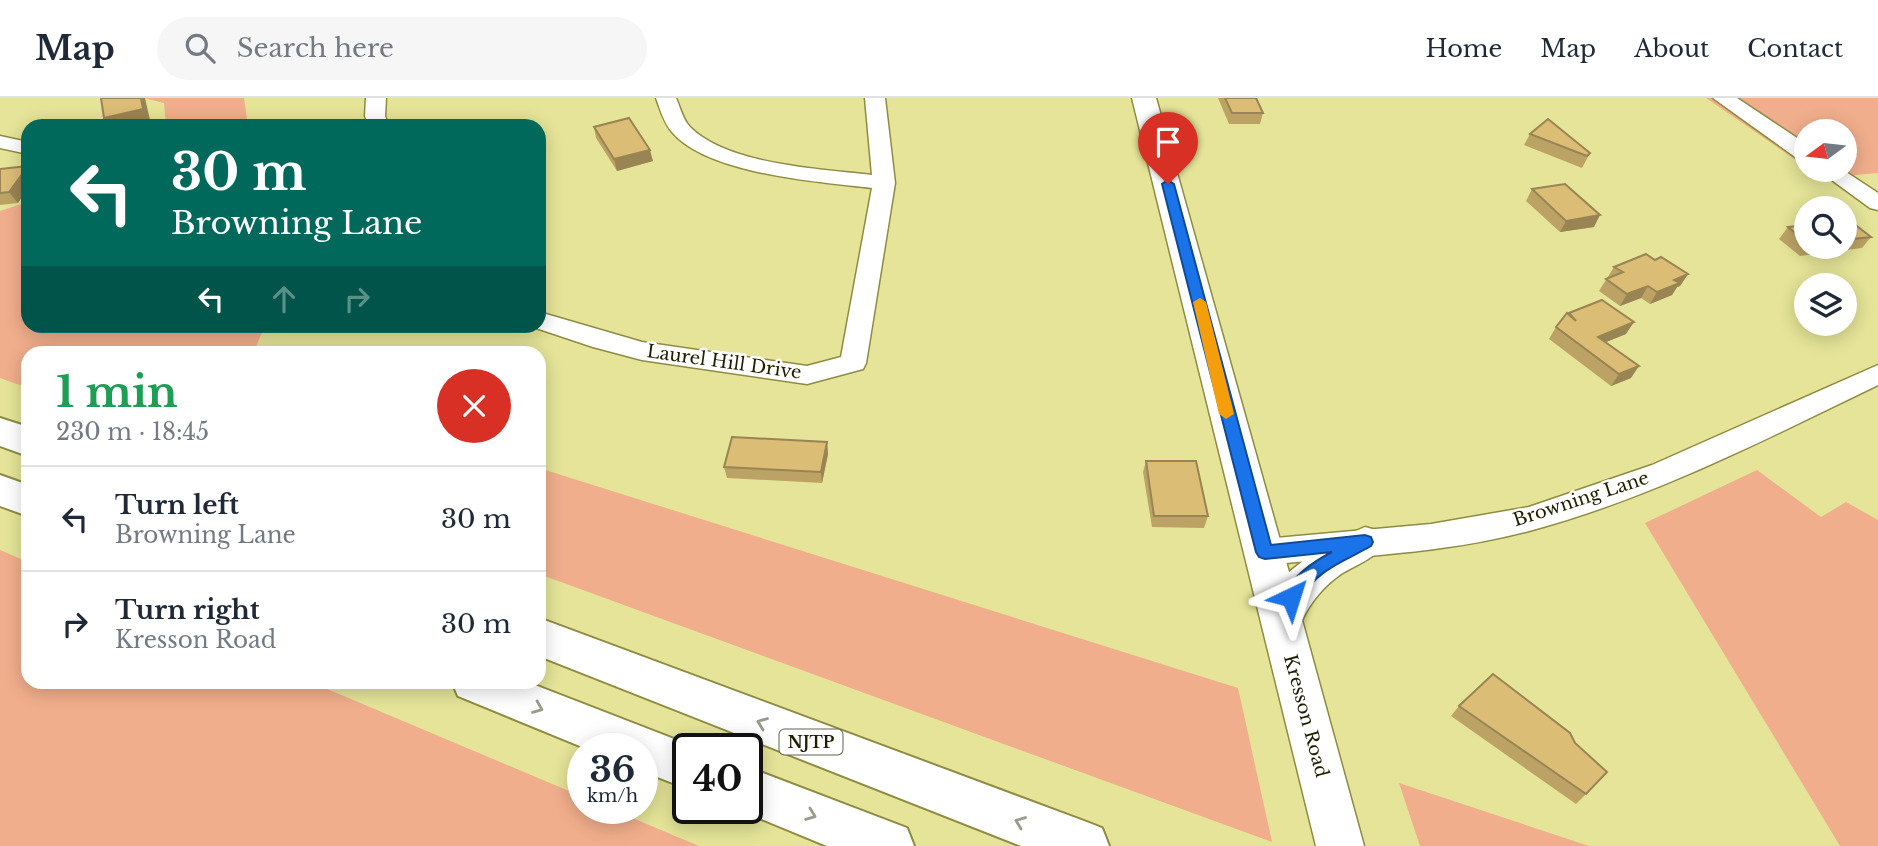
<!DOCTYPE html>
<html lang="en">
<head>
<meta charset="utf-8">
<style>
	:root { --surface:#fff; --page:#f6f6f7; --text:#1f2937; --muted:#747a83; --line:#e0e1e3 }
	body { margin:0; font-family:"Libre Baskerville",serif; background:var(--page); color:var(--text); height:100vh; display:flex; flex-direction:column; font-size:26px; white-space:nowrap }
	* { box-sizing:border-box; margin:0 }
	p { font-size:23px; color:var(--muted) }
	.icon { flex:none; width:38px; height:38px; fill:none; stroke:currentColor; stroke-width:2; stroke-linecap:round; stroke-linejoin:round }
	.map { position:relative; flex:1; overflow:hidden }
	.sheet { position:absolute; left:21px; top:248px; width:525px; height:343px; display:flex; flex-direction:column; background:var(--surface); border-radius:21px; box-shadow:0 4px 18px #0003 }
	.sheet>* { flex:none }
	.hud { position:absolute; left:21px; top:21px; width:525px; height:214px; border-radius:21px; box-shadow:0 4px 18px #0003; background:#00695c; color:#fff; overflow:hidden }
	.needle { width:46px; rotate:255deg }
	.buttons { position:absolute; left:1794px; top:21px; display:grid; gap:14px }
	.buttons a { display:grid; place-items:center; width:63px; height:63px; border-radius:50%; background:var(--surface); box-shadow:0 4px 18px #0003; font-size:35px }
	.speed { position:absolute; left:567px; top:635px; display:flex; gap:14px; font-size:35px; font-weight:700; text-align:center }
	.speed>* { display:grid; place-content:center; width:91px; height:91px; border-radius:50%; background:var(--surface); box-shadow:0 4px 18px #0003; line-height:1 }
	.speed small { font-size:18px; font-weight:400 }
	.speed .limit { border:4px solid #111; border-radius:10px; background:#fff; color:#111 }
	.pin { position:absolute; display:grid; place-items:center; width:60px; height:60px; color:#fff; margin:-72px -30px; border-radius:50% 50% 50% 0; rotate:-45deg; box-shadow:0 0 7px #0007 }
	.pin .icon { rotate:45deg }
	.me { position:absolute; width:77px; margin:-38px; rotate:41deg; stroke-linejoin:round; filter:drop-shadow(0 0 5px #0008) }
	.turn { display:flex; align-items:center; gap:24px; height:147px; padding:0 35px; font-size:32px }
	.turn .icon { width:91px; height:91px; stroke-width:2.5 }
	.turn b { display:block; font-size:49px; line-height:60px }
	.lanes { display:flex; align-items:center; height:66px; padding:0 35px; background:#0003; justify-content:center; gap:35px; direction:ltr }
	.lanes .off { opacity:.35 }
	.round { display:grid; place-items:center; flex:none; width:74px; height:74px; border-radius:37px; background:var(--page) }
	.summary { display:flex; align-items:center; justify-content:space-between; height:119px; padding:0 35px }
	h1 { font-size:42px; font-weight:700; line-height:52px; color:#1e9e55 }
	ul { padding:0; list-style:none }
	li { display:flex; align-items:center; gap:21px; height:105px; padding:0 35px; border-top:2px solid var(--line) }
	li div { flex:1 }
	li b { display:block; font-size:26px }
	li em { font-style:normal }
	header { display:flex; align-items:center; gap:42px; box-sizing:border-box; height:98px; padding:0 35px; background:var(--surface); border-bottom:2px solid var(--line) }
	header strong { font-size:33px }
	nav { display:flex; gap:38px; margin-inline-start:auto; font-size:24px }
	.search { width:490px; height:63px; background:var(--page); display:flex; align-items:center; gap:18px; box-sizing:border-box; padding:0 24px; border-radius:38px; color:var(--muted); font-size:26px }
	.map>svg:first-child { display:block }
	.green { fill:#f1ae8c }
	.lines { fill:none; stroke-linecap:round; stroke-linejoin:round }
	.minor-casing { stroke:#8e8c42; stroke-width:3 }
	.tertiary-casing { stroke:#8e8c42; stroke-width:3 }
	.motorway-casing { stroke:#8e8c42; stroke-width:4 }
	.minor { fill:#fff; fill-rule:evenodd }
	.tertiary { fill:#fff; fill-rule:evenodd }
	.motorway { fill:#fff; fill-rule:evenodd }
	.wall { fill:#bca365 }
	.shaded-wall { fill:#998453 }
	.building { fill:#dbbd76; stroke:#998453; stroke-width:2 }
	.oneway { stroke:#9a9a8d }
	.route { fill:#1a73e8; stroke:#114b97; stroke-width:2 }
	.slow { fill:#f59e0b }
	.labels { text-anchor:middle; stroke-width:5; stroke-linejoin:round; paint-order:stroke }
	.shield { fill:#fff; stroke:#62624d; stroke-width:2 }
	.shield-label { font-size:16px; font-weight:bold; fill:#1f1e01 }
	.street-label { font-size:18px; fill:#1f1e01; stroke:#fff }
</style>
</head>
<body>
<header>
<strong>Map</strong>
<div class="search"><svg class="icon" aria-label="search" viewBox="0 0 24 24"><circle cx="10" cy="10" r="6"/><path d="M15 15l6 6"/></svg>Search here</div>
<nav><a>Home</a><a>Map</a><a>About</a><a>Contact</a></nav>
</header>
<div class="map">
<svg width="1878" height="748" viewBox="0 0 1878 748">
	<rect width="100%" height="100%" fill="#e5e498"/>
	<!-- green -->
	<path class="green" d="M144 0H244L248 28H166L164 5Z
		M1706 0H1878V75L1822 80 1810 72H1844V33H1806V69Z
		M28 104V228H265L253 255 28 256V290L0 280V113Z
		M539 370 1238 590 1272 744 539 476Z
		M1757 372 1821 419 1846 404 1878 422V748H1840L1645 425Z
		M0 452 28 464V584L313 585 583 699V710L611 711 699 748H0Z
		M1399 685 1589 748H1420Z"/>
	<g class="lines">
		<!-- minor casing -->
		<g class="minor-casing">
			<path id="minor" d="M366 0H386L385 18 389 28H369L365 18Z
				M656 0H676C680 9 683 22 690 29 728 67 821 71 872 77L865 0H885L895 85 866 265 863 271 807 286 642 262 593 249 530 228H539V214L642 244 807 268 841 259 872 90C819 84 707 76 672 34 664 25 660 11 656 0Z
				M1713 0H1737L1806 46V62L1798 61Z
				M0 38 28 44V56L0 50Z
				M1818 72H1843L1878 95V112L1870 110Z
				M1878 267V287C1764 342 1652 400 1529 433 1443 456 1353 458 1265 467L1254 463 1249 454 1254 445 1265 441 1431 426 1529 409 1652 367Z"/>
		</g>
		<!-- tertiary casing -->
		<g class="tertiary-casing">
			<path id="tertiary" d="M1132 0H1156L1289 474 1322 448 1365 429 1379 433 1384 444C1376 461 1357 466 1341 476 1324 488 1311 503 1302 522L1364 748H1316Z"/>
		</g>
		<!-- motorway casing -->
		<g class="motorway-casing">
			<path id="motorway" d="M0 320 28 329V358L0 348Z
				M0 377 28 387V418L0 408Z
				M539 520 1084 723 1102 730 1109 748H1021L539 558Z
				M452 584H527L700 651H688V691L642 673V651H587L458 598Z
				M747 669 907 730 914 748H827L735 710H747Z"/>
		</g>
		<!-- minor -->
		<use href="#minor" class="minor"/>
		<!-- tertiary -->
		<use href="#tertiary" class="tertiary"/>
		<!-- motorway -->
		<use href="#motorway" class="motorway"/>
	</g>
	<!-- wall -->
	<path class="wall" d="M1218 0H1256L1263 15 1260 26H1229Z
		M594 29 653 63 617 73 596 40Z
		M1530 36 1590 55 1582 70 1524 47Z
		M0 71 18 105 0 107Z
		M1532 91 1594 129 1560 134 1526 103Z
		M1844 122 1871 139 1862 150 1800 158 1779 141 1788 129 1806 127V149H1844Z
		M1655 162 1688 176 1680 188 1677 189 1672 197 1650 206 1641 200 1620 208 1599 193 1614 169Z
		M1569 215 1626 236 1606 244 1631 280 1611 288 1549 241 1556 229Z
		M827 344 828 356 822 385 727 380 724 369Z
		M1146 363 1208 418 1204 430 1152 429 1143 374Z
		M1459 608 1586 696 1576 706 1451 618Z"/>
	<!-- shaded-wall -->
	<path class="shaded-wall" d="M141 0H145L150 22 125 28H109L104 20Z
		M650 52 653 63 617 73 614 61Z
		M28 68V91L18 105 9 94Z
		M1600 117 1594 129 1560 134 1566 123Z
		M1688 176 1680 188 1677 189 1672 197 1650 206 1657 194 1674 182Z
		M1648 188 1641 200 1620 208 1627 196Z
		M1634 224 1626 236 1591 250 1598 239Z
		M1639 268 1631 280 1611 288 1619 276Z
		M827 344 828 356 822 385 821 374Z"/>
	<!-- building -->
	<path class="building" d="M101 0H141L143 11 104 20Z
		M1225 0H1256L1263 15H1232Z
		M629 20 650 52 614 61 594 29Z
		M1548 21 1590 55 1587 58 1530 36Z
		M28 68 9 94 0 95V71Z
		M1565 86 1600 117 1566 123 1532 91Z
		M1844 122H1849L1871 139 1844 142Z
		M1806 127V144L1788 129Z
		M1646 156 1655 162 1661 159 1688 176 1674 182 1680 185 1657 194 1648 188 1627 196 1606 181 1623 174 1614 169Z
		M1602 202 1634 224 1598 239 1639 268 1619 276 1556 229 1567 215 1576 223 1569 215Z
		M732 339 827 344 821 374 724 369Z
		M1146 363H1196L1208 418H1154Z
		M1493 576 1570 635 1575 645 1607 674 1586 696 1459 608Z"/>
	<!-- one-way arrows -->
	<defs><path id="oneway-chevron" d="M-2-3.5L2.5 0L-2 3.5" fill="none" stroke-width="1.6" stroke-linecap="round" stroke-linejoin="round" transform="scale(1.75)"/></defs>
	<g class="oneway">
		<use href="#oneway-chevron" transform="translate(538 610) rotate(22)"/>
		<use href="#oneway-chevron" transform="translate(762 625) rotate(-159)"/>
		<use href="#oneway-chevron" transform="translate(811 717) rotate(21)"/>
		<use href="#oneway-chevron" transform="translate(1020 724) rotate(-159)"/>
	</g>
	<!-- route -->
	<path class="route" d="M1168 82 1174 86 1271 447 1365 437 1371 439 1373 444 1371 448C1352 459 1328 468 1313 484 1304 493 1300 509 1285 504L1282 499C1293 478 1311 465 1332 454L1265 461 1259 459 1256 454 1162 86Z"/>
	<!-- slow -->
	<path class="slow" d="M1200 200 1206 204 1234 316 1226 321 1219 316 1193 204Z"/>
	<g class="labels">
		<!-- shield labels -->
		<rect class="shield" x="779.5" y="631.5" width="63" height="25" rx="5"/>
		<g class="shield-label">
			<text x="811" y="650">NJTP</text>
		</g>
		<!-- street labels -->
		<g class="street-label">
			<text transform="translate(724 264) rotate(8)" y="6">Laurel Hill Drive</text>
			<text transform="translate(1581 401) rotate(-18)" y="6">Browning Lane</text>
			<text transform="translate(1306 618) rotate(75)" y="6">Kresson Road</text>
		</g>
	</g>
</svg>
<div class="buttons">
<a><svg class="needle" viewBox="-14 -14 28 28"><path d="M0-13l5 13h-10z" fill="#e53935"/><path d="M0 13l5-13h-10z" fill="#747a83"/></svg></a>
<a><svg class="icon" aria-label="search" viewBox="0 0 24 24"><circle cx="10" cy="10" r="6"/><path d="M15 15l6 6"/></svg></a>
<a><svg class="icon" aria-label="layers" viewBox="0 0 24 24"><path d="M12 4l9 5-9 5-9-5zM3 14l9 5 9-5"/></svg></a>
</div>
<div class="speed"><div>36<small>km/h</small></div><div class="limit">40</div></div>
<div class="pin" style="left:1168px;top:86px;background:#d93025"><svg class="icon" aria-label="arrive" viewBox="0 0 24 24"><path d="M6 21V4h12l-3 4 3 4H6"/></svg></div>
<svg class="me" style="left:1291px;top:499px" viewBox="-20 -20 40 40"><path d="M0-17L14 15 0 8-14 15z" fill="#1a73e8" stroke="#fff" stroke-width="4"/></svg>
<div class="hud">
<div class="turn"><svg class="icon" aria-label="left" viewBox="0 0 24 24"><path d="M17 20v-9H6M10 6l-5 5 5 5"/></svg><div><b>30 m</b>Browning Lane</div></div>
<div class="lanes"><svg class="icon" aria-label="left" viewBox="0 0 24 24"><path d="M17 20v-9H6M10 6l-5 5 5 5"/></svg><svg class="icon off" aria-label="ahead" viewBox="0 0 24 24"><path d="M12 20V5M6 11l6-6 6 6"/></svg><svg class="icon off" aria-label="right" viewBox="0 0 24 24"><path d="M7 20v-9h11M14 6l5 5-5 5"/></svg></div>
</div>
<section class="sheet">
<div class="summary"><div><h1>1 min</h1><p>230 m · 18:45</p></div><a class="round" style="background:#d93025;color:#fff"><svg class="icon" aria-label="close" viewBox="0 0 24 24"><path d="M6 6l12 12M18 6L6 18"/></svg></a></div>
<ul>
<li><svg class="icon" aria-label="left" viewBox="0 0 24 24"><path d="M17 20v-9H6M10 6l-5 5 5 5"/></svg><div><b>Turn left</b><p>Browning Lane</p></div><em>30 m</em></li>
<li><svg class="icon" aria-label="right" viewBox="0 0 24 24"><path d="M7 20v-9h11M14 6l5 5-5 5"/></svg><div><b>Turn right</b><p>Kresson Road</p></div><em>30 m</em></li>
</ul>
</section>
</div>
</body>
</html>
